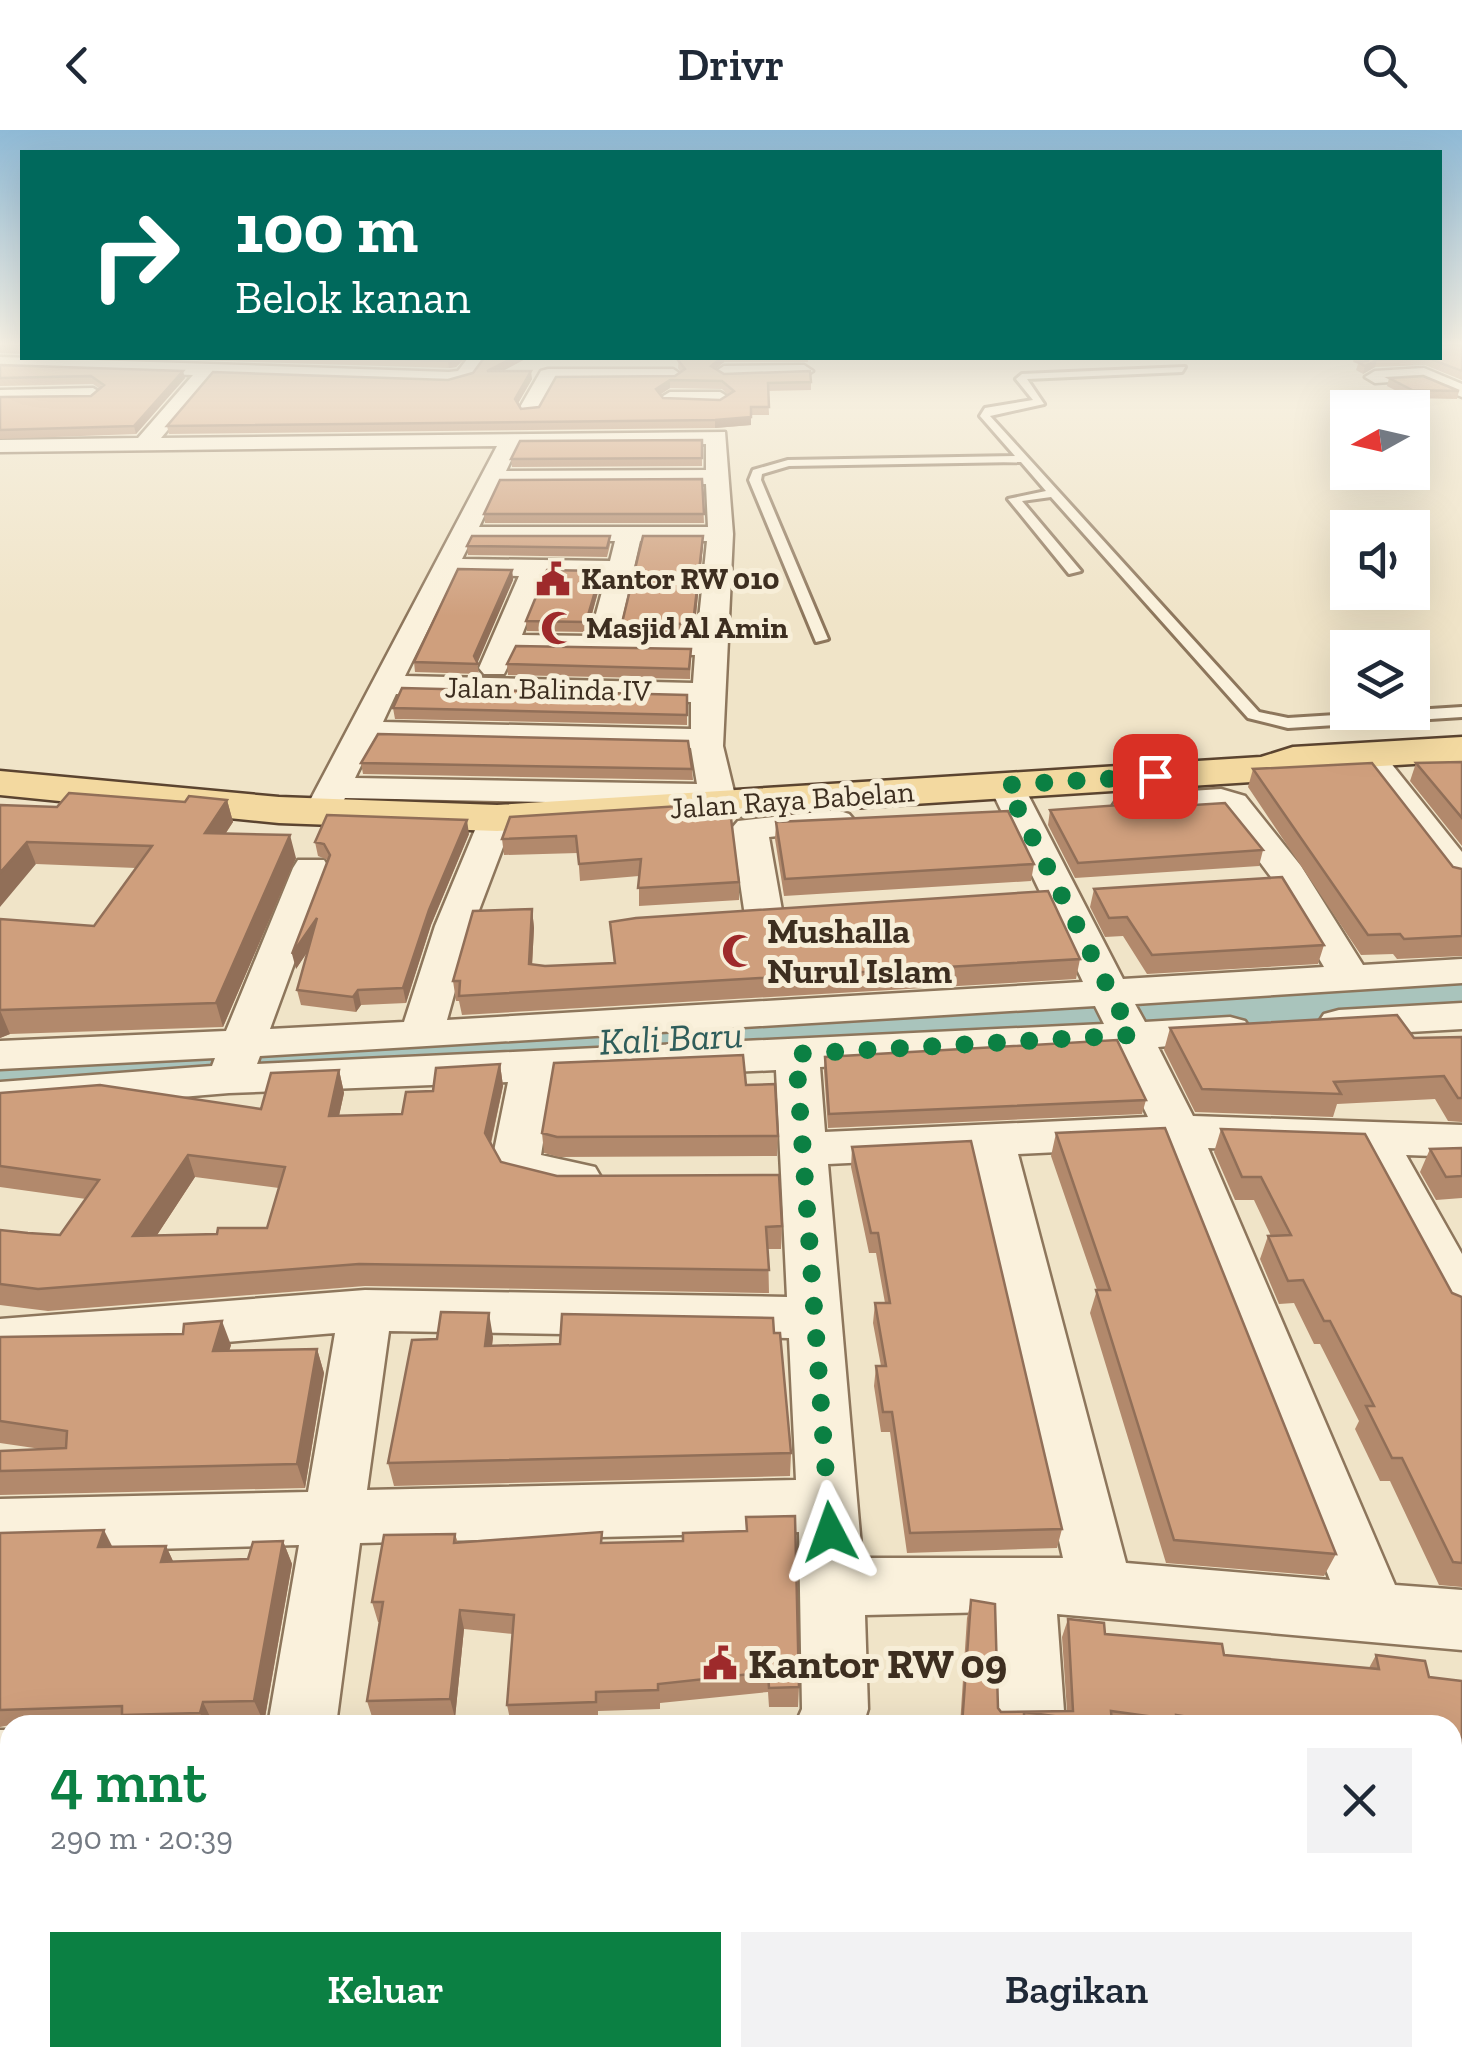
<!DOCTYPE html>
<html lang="id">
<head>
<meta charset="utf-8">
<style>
	:root { --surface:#fff; --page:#f2f2f3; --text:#1f2937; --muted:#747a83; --accent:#0b8043 }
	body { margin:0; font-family:"Zilla Slab",serif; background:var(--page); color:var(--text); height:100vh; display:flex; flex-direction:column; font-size:38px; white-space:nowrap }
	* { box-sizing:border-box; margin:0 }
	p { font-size:32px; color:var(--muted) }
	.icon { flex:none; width:55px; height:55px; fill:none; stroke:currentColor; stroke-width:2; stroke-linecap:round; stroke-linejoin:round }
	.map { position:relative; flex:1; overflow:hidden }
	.drawer { position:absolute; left:0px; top:1585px; width:1462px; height:352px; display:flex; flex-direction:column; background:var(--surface); border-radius:30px 30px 0 0; box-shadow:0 10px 40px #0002 }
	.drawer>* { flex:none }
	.banner { position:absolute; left:20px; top:20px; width:1422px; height:210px; border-radius:0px; box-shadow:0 10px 40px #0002; background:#00695c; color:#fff; overflow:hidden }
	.needle { width:65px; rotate:262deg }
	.tools { position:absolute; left:1330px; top:260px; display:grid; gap:20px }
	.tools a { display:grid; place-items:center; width:100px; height:100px; border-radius:0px; background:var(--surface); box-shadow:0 10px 40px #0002; font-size:50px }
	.pin { position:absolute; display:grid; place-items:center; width:85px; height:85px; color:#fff; margin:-42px; border-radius:20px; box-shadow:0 5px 15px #0006 }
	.me { position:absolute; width:110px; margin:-55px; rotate:356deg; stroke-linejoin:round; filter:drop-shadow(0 0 8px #0008) }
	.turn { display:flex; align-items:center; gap:35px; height:210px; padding:0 50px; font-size:45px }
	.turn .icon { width:130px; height:130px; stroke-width:2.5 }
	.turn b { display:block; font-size:70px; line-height:85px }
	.round { display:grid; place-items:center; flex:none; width:105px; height:105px; border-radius:0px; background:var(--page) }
	.summary { display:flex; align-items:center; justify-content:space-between; height:170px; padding:0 50px }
	h1 { font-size:60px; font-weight:600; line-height:75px; color:var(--accent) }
	.primary-button { display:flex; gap:20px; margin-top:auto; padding:20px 50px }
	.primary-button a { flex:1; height:115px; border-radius:0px; background:var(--accent); color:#fff; font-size:40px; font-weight:600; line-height:115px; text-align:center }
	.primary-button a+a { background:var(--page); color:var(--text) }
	header { display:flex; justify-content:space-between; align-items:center; height:130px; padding:0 50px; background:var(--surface); font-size:45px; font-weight:600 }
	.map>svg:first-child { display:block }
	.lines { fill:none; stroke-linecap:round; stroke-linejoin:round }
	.river { fill:#a9c4bc; fill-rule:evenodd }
	.service-casing { stroke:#8d765c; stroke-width:6 }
	.minor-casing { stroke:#8d765c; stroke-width:5 }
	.primary-casing { stroke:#5b4430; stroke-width:5 }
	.service { fill:#faf1dc; fill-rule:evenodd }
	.minor { fill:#faf1dc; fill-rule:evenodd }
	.primary { fill:#f3d9a0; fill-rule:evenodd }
	.wall { fill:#b2896c; fill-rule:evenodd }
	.shaded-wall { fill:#916f58 }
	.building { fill:#cf9f7d; stroke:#916f58; stroke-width:2.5; fill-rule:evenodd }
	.route { stroke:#0b8043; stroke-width:18; stroke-dasharray:0 32.4 }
	.labels { text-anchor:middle; stroke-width:10; stroke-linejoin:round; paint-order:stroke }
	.far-poi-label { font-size:30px; font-weight:bold; fill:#3d2e20; stroke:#f7eed8; text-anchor:start }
	.far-street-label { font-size:30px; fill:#3d2e20; stroke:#f7eed8 }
	.poi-label { font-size:35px; font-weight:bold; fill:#3d2e20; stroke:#f7eed8; text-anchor:start }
	.water-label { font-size:38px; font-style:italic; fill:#2f5d5a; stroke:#f7eed8 }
	.near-poi-label { font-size:42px; font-weight:bold; fill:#3d2e20; stroke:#f7eed8; text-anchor:start }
</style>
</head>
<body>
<header><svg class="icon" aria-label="back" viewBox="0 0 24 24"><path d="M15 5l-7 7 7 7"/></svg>Drivr<svg class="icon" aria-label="search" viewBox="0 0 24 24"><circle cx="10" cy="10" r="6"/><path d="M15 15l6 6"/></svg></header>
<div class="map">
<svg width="1462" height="1936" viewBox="0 0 1462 1936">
	<rect width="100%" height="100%" fill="#f0e4c8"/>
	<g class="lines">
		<!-- river -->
		<path class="river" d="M1462 844V882L0 968V924Z"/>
		<!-- service casing -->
		<g class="service-casing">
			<path id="service" d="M1185 237 1182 242 1027 249 1044 274 990 286 1259 582 1288 588 1462 577V587L1288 598 1248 588 1051 367 1022 371 1081 441 1069 444 1008 369 1046 361 1021 332 789 336 762 344 761 350 828 509 816 512 749 350 753 340 788 330 1015 326 980 286 985 278 1033 270 1016 249 1022 244Z"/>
		</g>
		<!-- minor casing -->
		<g class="minor-casing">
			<path id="minor" d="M0 227 449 242 458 241 468 228H486L471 249 449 254 213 246 161 308 725 302 733 404 723 616 737 674 732 681 720 684 703 675 345 668 333 689H309L304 682 497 316 0 322V310L138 308 193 245 0 239ZM706 314V340L506 341 518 316ZM706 354 708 397H479L499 355ZM471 411H615L610 431 462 429ZM640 411H707L697 508 618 507ZM455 445 519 446 479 538 484 544H504L515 522 695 525 693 553 405 546ZM545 446 606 447 590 506 522 505ZM396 564 691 572V599L383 592ZM373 611 691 618 697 654 355 648Z
				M724 236 804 235 813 241 804 247 717 246 715 242Z
				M1424 238 1462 254V267L1421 250 1375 253 1365 247 1375 241Z
				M548 239H673L682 245 673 251H554L536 283H522L519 279 541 241Z
				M0 260 93 258 103 264 93 270 0 272Z
				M670 262H720L730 268 720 274 663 272 660 268Z
				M1366 614 1378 617 1462 722V757L1449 754 1350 624Z
				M1006 645 1018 648 1023 655 1123 849 1324 837 1271 747 1221 680 1130 685 1118 682 1113 675 1118 668 1130 665 1221 659 1245 666 1301 736 1363 835 1462 829V853L1135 874 1145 892 1230 887 1245 891 1251 900 1245 909 1158 917 1193 986 1462 995V1027L1406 1025 1462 1124V1191L1444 1185 1358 1023 1208 1018 1395 1455 1462 1460V1520L1057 1484 1065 1595H997L994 1482 865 1485 868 1579 863 1595H795L802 1579 799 1402 360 1413 336 1595H268L299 1415 0 1423V1369L308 1362 335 1203 0 1231V1189L365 1160 787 1167 776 940 553 950 541 1025 595 1037 602 1049 595 1061C562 1070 511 1062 492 1031L508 952 229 963 0 982V952L212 936 215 928 0 939V911L226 901 293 738 298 730H324L329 738 270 899 404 892 435 796 480 688 485 681H509L514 688 473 796 447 890 1083 852 989 655 994 648ZM1095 876 1104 894 257 934 260 926ZM1116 920 1148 987 825 1002 820 937ZM1161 1017 1330 1450 1126 1433 1018 1024ZM971 1027 1063 1428H862L828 1034ZM389 1201 789 1208 796 1350 367 1360Z
				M837 680 849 684 855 691 849 698 769 707 783 786 778 794H750L745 786 732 698 738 691Z
				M1462 873V899L1339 906 1324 902 1318 893 1324 884 1339 880Z
				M0 1600H10V1668H0Z
				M1452 1654 1462 1655V1725H1452Z
				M30 1928H110L108 1936H28Z
				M390 1928H470L469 1936H389Z
				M730 1928H810L809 1936H729Z
				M997 1928H1077V1936H997Z"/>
		</g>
		<!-- primary casing -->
		<g class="primary-casing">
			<path id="primary" d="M1462 607V631L1299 641 1267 651 497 701 279 693 0 665V641L279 667 497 675 1261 627 1293 617Z"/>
		</g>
		<!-- service -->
		<use href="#service" class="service"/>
		<!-- minor -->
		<use href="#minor" class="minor"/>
		<!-- primary -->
		<use href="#primary" class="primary"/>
	</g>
	<!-- wall -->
	<path class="wall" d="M0 215H22V224L0 223Z
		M1462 215V250L1425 235 1375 237 1363 244 1356 240 1358 234 1353 232 1354 228H1440Z
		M127 228H465L456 237 449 238Z
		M484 228H527L502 241 532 249 518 273 521 279 539 277 675 246 681 242 678 238 679 228H808V232H724L716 239 724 244 811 252V260L768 261 769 285H751V295L715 298 169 304 167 296 448 250 473 243ZM670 258 722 259 728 265 720 270 663 268 660 265Z
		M0 235 185 248 136 304 0 309V267L91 266 100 259 93 254 0 256Z
		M1389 248 1459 261 1457 269 1410 268 1387 256Z
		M702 310V336L512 337 511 329Z
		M702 349 704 393H485L484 384Z
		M610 406V415L607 427 468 425 467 416Z
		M703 415 694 504 623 503 622 493Z
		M512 440 513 450 477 532 479 544 415 542 414 532Z
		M601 451 587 502 527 501 526 491Z
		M691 519 690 549 508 545 507 534Z
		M687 565V595L395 589 393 578Z
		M1462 632V716L1410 651 1416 633Z
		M361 633 692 639 693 650 363 644Z
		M1253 639 1453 737 1462 739V826L1397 829 1393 824 1361 825 1248 657Z
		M227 670 233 692 226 703 296 728 223 897 10 904 0 908V789L94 796 136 738 36 734 0 675 57 677Z
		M1194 675 1263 720 1259 736 1075 748 1048 695 1050 680Z
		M695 690 739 752V770L639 776V746L580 751 578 723 504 725 502 709Z
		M776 692 1034 734 1031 751 784 766 775 709Z
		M469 704 431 795 406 873 361 875 356 882 301 875 297 860 308 821 296 839 328 730 318 726 315 712Z
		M1094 759 1324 815 1318 834 1147 844 1123 806 1105 807 1090 777Z
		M532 779 534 798 532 835 545 836 614 833 610 792 1080 829 1076 849 462 885 459 871H456L453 851Z
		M1170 898 1414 908 1462 907V992L1448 991 1435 969 1337 974 1333 987 1195 982 1164 920Z
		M825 927 1146 970 1142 984 828 998 824 941Z
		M500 934 503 956 491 1014 501 1032 557 1046 782 1096 781 1119H768L769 1163 365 1156 48 1181 0 1175V1100L28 1103 60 1105 86 1069 0 1057V963L261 979 339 940 344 963 339 986 402 984 433 961ZM195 1047 279 1058 267 1098 217 1104 157 1105Z
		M746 955 778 1006 777 1026 559 1027 544 1023 542 1003Z
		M1221 999 1452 1163 1462 1167V1457L1439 1455 1390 1351H1380L1355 1299 1359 1291 1320 1214H1314L1294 1173 1279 1174 1260 1129 1268 1106H1271L1254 1070H1235L1214 1022Z
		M1056 1003 1336 1424 1324 1446 1166 1433 1090 1183 1097 1160 1051 1026Z
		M852 1017 1062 1399 1057 1418 907 1423 890 1302H881L874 1256 876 1236H881L873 1193 875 1173H885L876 1123H869L851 1037Z
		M1462 1018V1068L1436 1070 1420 1042 1430 1019Z
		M774 1203 791 1323 790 1346 394 1356 388 1333 493 1207 492 1216 560 1214Z
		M0 1207 231 1215 229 1221 317 1219 324 1243 305 1358 0 1365V1341L41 1319 0 1313Z
		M0 1403 113 1417 166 1416 173 1431 248 1429 283 1411 292 1434 264 1593 10 1595 0 1597Z
		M455 1404 458 1413H603L799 1557 798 1577H769L768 1562 660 1573V1579L598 1581V1591L511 1594 507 1575 513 1504 464 1499 455 1588 373 1590 367 1571 380 1492H378L372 1472Z
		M971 1470 998 1578 1001 1582 1067 1581 1062 1507 1068 1489 1105 1504 1224 1525 1369 1538 1376 1525 1429 1547 1462 1551V1635L1452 1634V1595H960L967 1488Z
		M1452 1762 1462 1808V1899L1460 1901 1452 1899Z
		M826 1928H1027L1026 1936H825Z"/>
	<!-- shaded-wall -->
	<path class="shaded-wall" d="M457 228H465L456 237 449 238 448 231Z
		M513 228H527L488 249 487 241Z
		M721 228H724V232L711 243V236Z
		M1377 230 1375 237 1363 244 1365 236Z
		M183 241 185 248 136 304 134 296Z
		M531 241 532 249 516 277 515 269Z
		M670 250V258L656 267V259Z
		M751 287V295L715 298V290Z
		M703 406V415L694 504 693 494Z
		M512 440 513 450 477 534 474 526Z
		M601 441V451L587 502 586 492Z
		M227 670 233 692 211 725 205 703Z
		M467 690 469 704 431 795 406 873 403 858 429 780Z
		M290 705 296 728 223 897 216 873Z
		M27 712 36 734 0 777V743Z
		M532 779 534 798 531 854 529 834Z
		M317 788 320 803 296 839 292 824Z
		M358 860 361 875 356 882 353 867Z
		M0 880 10 904 0 908Z
		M500 934 503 956 488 1025 485 1003Z
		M339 940 344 963 334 1008 329 986Z
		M188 1025 195 1047 142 1128 133 1106Z
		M489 1183 493 1207 489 1239 485 1216Z
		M222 1191 231 1215 222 1245 213 1221Z
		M317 1219 324 1243 305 1358 297 1334Z
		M104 1400 116 1424 98 1417Z
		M283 1411 292 1434 264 1593 254 1571Z
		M166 1416 177 1440 161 1432Z
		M460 1480 464 1499 455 1588 450 1569Z
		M203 1572 214 1595H206L200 1583Z
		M10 1894V1928H24L22 1936H0V1928Z
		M381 1928H389L394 1936H385Z"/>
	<!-- building -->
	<path class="building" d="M1440 215H1462V241L1428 228H1440Z
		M352 228H457L455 230 448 231Z
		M484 228H513L487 241H531L515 269 521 279 539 277 556 247 675 246 685 239 678 230 679 228H721L711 236 724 244 810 241 811 252 768 253 769 277H751V287L715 290 167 296 213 242 448 250 473 243ZM670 250 722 251 734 261 720 270 663 268 656 259Z
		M1362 228H1421L1377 230 1365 236 1358 232 1369 231Z
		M0 235 183 241 134 296 0 300V267L91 266 104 255 91 246 0 248Z
		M1423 246 1459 261 1412 260 1389 248Z
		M702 310V328L511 329 520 311Z
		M702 349 704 384H484L500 350Z
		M472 406H610L607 418 467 416Z
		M643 406H703L693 494 622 493Z
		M458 439 512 440 474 526 478 534 414 532Z
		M547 440 601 441 586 492 526 491Z
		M516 516 691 519 689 539 507 534Z
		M402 558 687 565V585L393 578Z
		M378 604 688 611 692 639 361 633Z
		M1462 632V688L1416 633Z
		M1372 633 1453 737 1462 739V806L1404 809 1400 804 1368 805 1253 639Z
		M69 663 185 672 189 666 227 670 205 703 290 705 216 873 0 880V789L94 796 152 716 27 712 0 743V675L57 677Z
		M1190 670 1194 675 1225 673 1263 720 1078 733 1050 680Z
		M695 675 694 690 731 688 739 752 638 758 641 729 579 734 576 706 502 709 510 687Z
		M1008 681 1034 734 785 749 776 692Z
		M327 685 467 690 429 780 403 858 358 860 353 867 297 860 317 788 292 824 330 725 324 714 315 712Z
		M1282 747 1324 815 1152 825 1127 787 1109 788 1094 759Z
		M1048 761 1080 829 459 866 460 851H453L473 781 532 779 529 834 545 836 615 833 610 792 636 788Z
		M1397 885 1414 908 1462 907V968H1458L1444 946 1334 952 1341 964 1202 959 1170 898Z
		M1117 910 1146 970 829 984 825 927Z
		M743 925 746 955 775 954 778 1006 557 1007 542 1003 554 933Z
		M500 934 485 1003 501 1032 557 1046 779 1045 782 1096 766 1097 769 1140 359 1134 38 1159 0 1154V1100L28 1103 60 1105 99 1050 0 1036V963L100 955 261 979 271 943 339 940 329 986 402 984 406 962 433 961 436 938ZM188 1025 285 1037 267 1098H218L217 1104 133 1106Z
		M1165 998 1336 1424 1174 1410 1096 1160H1110L1056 1003Z
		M1221 999 1365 1004 1452 1163 1462 1167V1433L1453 1432 1402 1328H1392L1366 1276H1374L1330 1191H1324L1303 1150 1288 1151 1268 1106 1291 1105 1261 1047H1242Z
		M971 1011 1062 1399 910 1403 892 1282H883L876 1236H886L875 1173H890L878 1103H871L852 1017Z
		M1462 1018V1046L1446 1047 1430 1019Z
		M441 1182 489 1183 485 1216 560 1214 562 1184 773 1188 774 1203H780L791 1323 388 1333 412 1210 437 1209Z
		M222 1191 213 1221 317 1219 297 1334 0 1341V1321L66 1318 67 1301 0 1291V1207L183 1204 184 1194Z
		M795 1386 799 1557 769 1558 768 1542 658 1554V1560L596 1562V1572L507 1575 514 1485 460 1480 450 1569 367 1571 383 1472H372L384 1405 455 1404 454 1413 602 1402 601 1413 683 1411V1403L747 1401 746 1387Z
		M104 1400 98 1417 166 1416 161 1432 248 1429 253 1412 283 1411 254 1571 203 1572 200 1583 122 1585V1576L0 1580V1403Z
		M971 1470 995 1474 998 1578 1001 1582 1073 1581 1068 1489 1104 1493 1105 1504 1222 1514 1224 1525 1379 1539 1376 1525 1425 1531 1429 1547 1462 1551V1616L1452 1615V1595H1298L1278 1592V1595H1238L1176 1585V1590L1111 1581 1112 1594 1024 1582V1595H962Z
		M10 1692V1894L0 1928V1693Z
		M1452 1762 1458 1763 1462 1808V1889L1452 1886Z
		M150 1928H386L385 1936H148Z
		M467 1928H713V1936H467Z
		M836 1928H1027L1026 1936H873Z"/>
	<!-- sky -->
	<linearGradient id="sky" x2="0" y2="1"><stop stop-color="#8fbad6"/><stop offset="0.44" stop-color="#f8f3e6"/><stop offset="1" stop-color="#f8f3e6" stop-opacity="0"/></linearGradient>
	<rect width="1462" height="486" fill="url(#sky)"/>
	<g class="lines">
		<!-- route -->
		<path class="route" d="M830 1402 796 924 1132 905 1006 655 1155 646"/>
	</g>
	<!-- icons -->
	<defs>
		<g id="civic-bare" transform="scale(2.7)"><path d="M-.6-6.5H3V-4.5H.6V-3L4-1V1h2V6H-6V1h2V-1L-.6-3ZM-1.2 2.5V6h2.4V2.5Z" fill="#9e2a2b" stroke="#f7eed8" stroke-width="2.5" paint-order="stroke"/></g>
		<g id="mosque-bare" transform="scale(2.7)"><path d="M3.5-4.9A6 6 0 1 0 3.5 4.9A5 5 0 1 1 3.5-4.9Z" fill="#9e2a2b" stroke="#f7eed8" stroke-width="2.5" paint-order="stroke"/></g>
	</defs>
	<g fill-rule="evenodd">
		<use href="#civic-bare" x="553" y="449"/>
		<use href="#mosque-bare" x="558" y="498"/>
		<use href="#mosque-bare" x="739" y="821"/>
		<use href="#civic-bare" x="720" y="1533"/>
	</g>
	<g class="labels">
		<!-- far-poi labels -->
		<g class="far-poi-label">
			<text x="581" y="459">Kantor RW 010</text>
			<text x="586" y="508">Masjid Al Amin</text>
		</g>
		<!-- far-street labels -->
		<g class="far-street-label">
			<text transform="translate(548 559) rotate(1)" y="10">Jalan Balinda IV</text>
			<text transform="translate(792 670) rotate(-4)" y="10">Jalan Raya Babelan</text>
		</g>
		<!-- poi labels -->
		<g class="poi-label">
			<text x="767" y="813">Mushalla<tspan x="767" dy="40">Nurul Islam</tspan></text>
		</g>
		<!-- water labels -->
		<g class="water-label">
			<text transform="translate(671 908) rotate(-3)" y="13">Kali Baru</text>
		</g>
		<!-- near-poi labels -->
		<g class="near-poi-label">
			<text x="748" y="1548">Kantor RW 09</text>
		</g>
	</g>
</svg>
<div class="tools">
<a><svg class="needle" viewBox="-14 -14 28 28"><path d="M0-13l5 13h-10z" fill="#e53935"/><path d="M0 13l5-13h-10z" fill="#747a83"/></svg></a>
<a><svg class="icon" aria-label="sound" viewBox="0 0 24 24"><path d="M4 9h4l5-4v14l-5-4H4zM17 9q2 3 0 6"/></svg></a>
<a><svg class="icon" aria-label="layers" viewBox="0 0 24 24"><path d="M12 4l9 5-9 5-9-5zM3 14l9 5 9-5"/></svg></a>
</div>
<div class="pin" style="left:1155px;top:646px;background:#d93025"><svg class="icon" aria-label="arrive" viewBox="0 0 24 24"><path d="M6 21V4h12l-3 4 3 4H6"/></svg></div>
<svg class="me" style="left:830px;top:1402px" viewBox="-20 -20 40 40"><path d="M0-17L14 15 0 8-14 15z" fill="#0b8043" stroke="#fff" stroke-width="4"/></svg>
<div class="banner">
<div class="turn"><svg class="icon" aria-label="right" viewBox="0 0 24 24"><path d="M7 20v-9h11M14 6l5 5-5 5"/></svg><div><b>100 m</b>Belok kanan</div></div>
</div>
<section class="drawer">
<div class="summary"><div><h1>4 mnt</h1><p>290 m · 20:39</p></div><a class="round"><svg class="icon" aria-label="close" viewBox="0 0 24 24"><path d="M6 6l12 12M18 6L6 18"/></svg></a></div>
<div class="primary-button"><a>Keluar</a><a>Bagikan</a></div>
</section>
</div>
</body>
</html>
